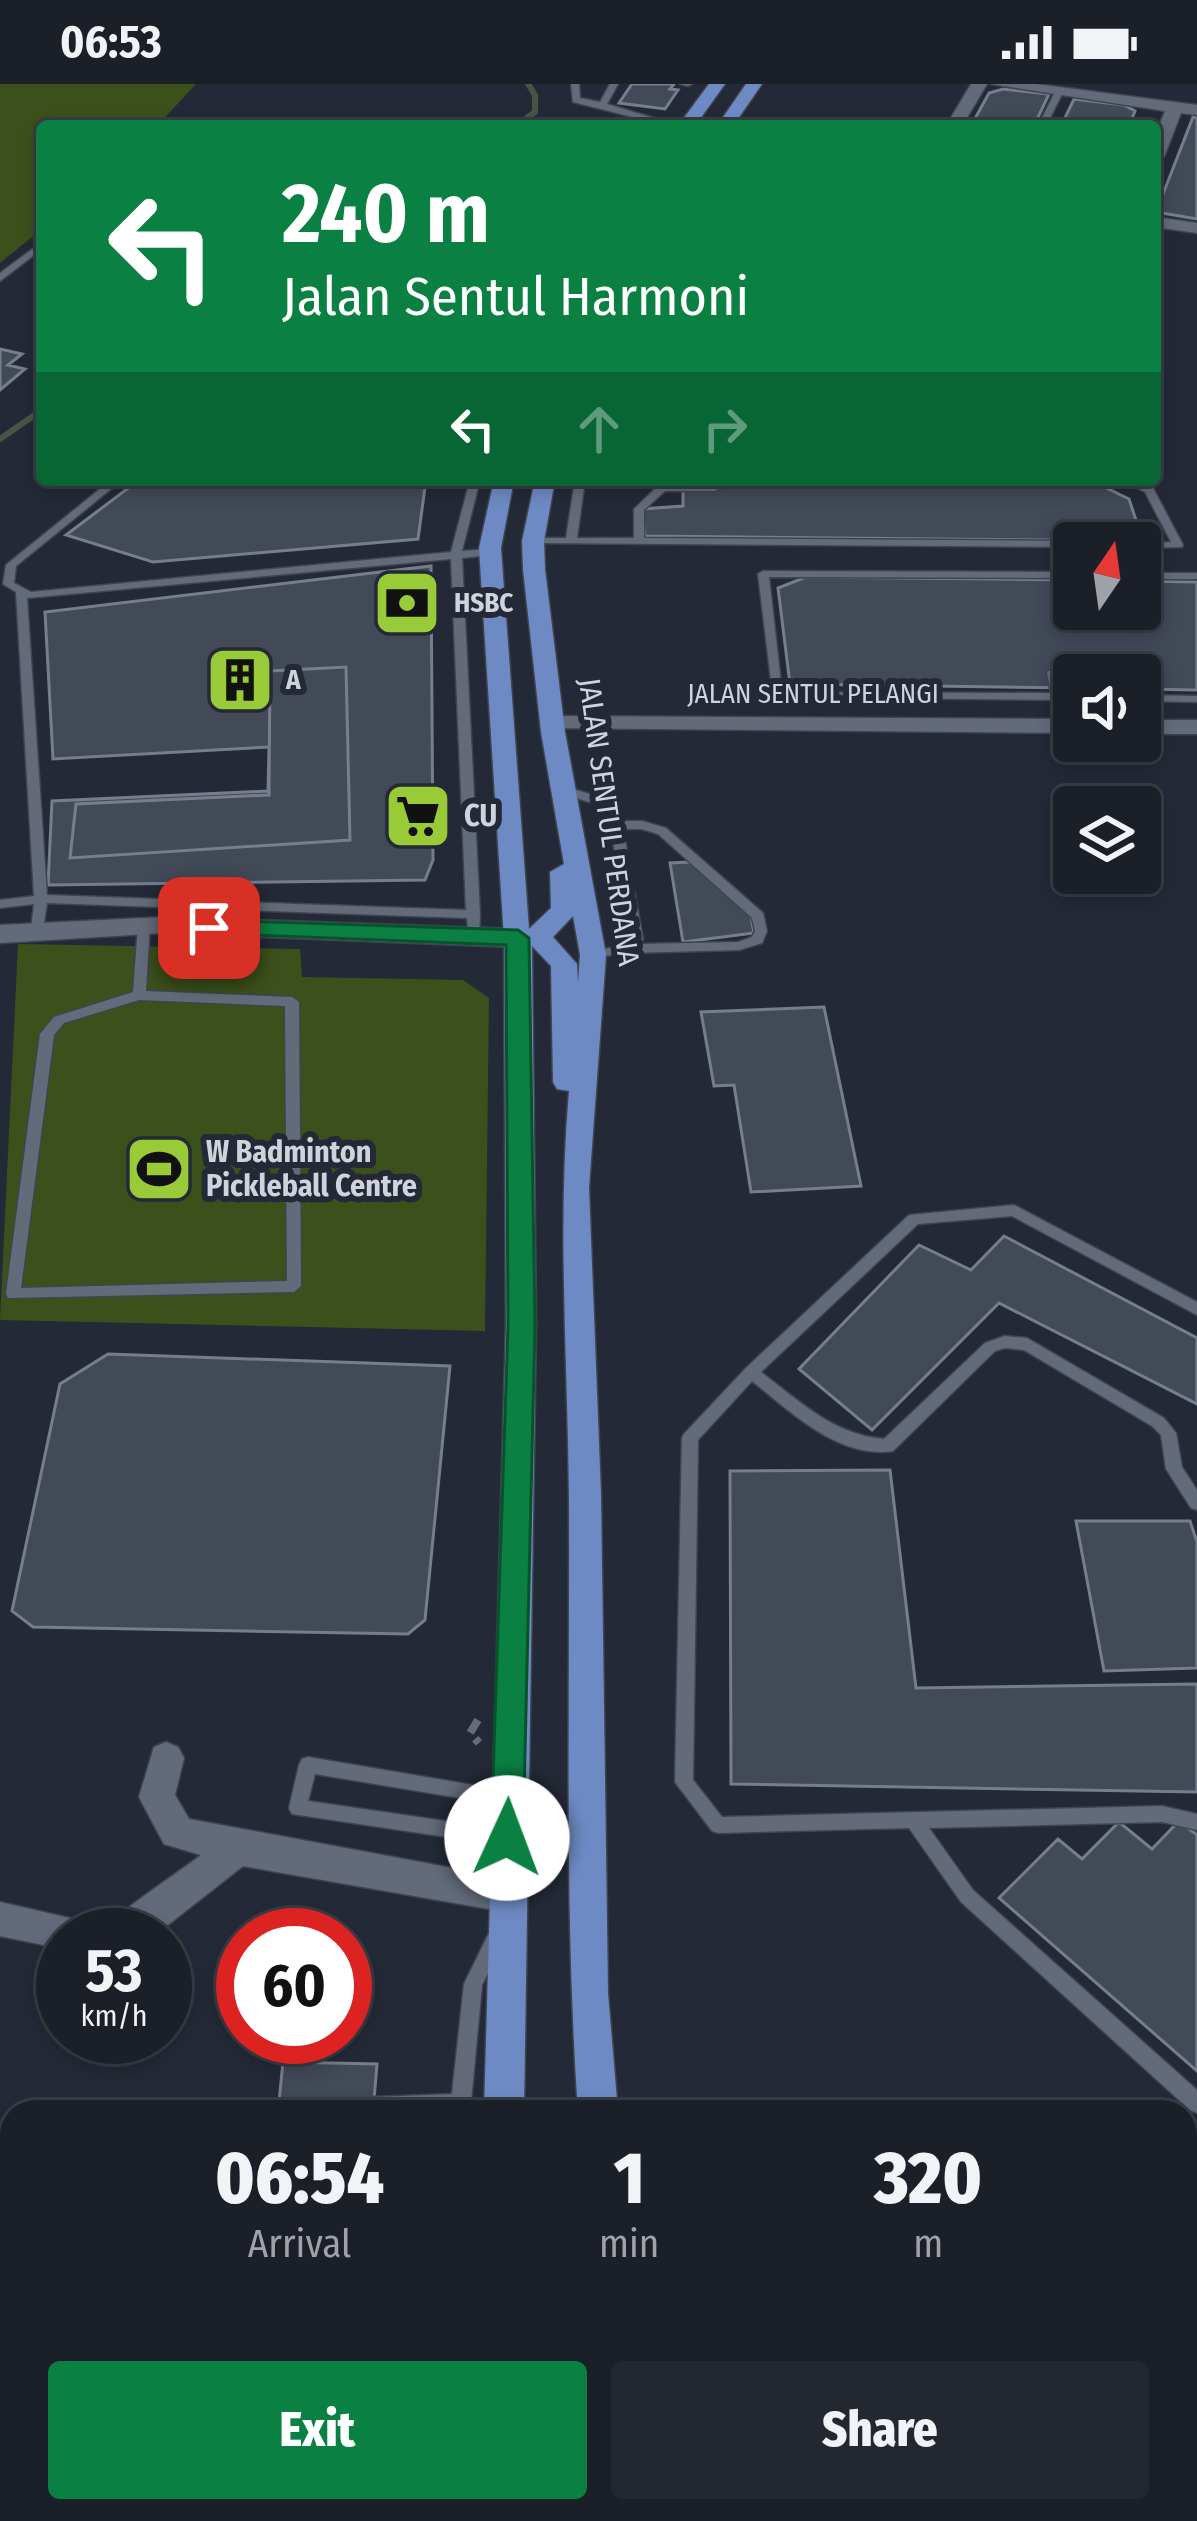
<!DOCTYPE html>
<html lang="en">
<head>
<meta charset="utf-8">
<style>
	:root { --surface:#1a1f28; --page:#232730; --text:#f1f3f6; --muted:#9fa2a8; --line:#383d45; --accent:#0b8043 }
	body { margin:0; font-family:"Fira Sans Condensed",sans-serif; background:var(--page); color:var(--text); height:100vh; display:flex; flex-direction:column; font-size:45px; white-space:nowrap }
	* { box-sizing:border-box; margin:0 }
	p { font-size:39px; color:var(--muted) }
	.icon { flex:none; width:66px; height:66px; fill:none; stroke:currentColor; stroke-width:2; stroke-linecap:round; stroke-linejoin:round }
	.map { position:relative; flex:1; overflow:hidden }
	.drawer { position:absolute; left:0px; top:2016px; width:1197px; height:423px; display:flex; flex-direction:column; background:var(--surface); border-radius:36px 36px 0 0; box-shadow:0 6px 18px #0003,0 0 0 3px var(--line) }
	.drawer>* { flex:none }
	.banner { position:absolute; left:36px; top:36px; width:1125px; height:366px; border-radius:12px; box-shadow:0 6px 18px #0003,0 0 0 3px var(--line); background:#0b8043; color:#fff; overflow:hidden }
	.needle { width:78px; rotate:13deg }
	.controls { position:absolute; left:1053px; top:438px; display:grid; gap:24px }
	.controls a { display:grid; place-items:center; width:108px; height:108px; border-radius:12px; background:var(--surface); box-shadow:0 6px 18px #0003,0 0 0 3px var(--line); font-size:60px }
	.speed { position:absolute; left:36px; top:1824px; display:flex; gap:24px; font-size:60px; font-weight:700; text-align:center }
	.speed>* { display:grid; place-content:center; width:156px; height:156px; border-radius:50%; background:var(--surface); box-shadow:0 6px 18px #0003,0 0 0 3px var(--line); line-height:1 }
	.speed small { font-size:30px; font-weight:400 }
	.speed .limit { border:18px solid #d22; background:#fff; color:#111 }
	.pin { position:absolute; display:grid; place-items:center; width:102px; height:102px; color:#fff; margin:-51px; border-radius:24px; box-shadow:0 6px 18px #0006 }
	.me { position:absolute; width:132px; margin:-66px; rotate:2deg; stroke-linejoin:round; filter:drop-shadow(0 0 9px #0008) }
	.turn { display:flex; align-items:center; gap:42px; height:252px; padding:0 48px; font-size:54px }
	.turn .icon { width:156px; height:156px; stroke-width:2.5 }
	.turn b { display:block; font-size:84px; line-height:102px }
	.lanes { display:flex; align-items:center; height:114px; padding:0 48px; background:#0003; justify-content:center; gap:60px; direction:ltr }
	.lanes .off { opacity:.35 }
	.eta { display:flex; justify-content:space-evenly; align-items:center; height:204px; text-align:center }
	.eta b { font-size:72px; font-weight:800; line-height:84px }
	.primary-button { display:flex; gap:24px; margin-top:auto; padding:24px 48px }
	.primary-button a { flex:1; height:138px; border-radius:12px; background:var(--accent); color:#fff; font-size:48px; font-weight:800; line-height:138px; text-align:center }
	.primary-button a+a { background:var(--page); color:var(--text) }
	.status { display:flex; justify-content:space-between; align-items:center; height:84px; padding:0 60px; background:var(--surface); direction:ltr }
	.status svg { height:33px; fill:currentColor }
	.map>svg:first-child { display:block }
	.green { fill:#3c501b }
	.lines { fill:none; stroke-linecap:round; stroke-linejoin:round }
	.stream { stroke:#4b5444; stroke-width:6 }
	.building { fill:#424957; stroke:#767e8d; stroke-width:3 }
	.service-casing { stroke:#3f444e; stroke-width:3 }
	.minor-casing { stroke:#3f444e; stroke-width:3 }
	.primary-casing { stroke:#3f444e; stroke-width:3 }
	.path { stroke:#676c77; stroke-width:8; stroke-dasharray:15 8; stroke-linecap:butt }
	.service { fill:#636b7a; fill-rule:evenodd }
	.minor { fill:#636b7a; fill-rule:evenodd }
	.primary { fill:#6e8ac4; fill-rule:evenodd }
	.route { fill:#0b8043; stroke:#07532c; stroke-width:3 }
	.labels { text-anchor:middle; stroke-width:12; stroke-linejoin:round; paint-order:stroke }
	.far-poi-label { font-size:27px; font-weight:bold; fill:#cfd3db; stroke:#232936; text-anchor:start }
	.far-street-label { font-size:27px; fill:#cfd3db; stroke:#232936 }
	.poi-label { font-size:30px; font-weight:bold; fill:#cfd3db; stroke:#232936; text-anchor:start }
	.street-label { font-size:30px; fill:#cfd3db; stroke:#232936 }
</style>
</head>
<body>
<div class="status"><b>06:53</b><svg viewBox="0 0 49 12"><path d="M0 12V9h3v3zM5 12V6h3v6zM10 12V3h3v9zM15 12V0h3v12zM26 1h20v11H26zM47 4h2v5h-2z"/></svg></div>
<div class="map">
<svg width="1197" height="2437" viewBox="0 0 1197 2437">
	<rect width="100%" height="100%" fill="#232936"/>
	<!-- green -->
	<path class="green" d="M0 0H196L157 42H42V145L0 179Z
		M18 860 300 865 302 893 463 896 489 914 485 1247 0 1236Z"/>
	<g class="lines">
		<!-- stream -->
		<path class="stream" d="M516 42 535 28V11L528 0
			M0 355 42 326"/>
	</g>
	<!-- building -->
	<path class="building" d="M632 0H674L670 5 678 6 665 25 619 19Z
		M1003 5 1049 10 1034 42H971L989 9Z
		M1074 15 1124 21 1135 27 1129 42H1061Z
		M1193 33 1197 34V135L1156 128Z
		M0 265 22 270 8 281 25 285 0 306Z
		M139 396H426L418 455 153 478 66 451Z
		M683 396H1090L1129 415 1143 457 645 452 642 425 683 422Z
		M431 482 433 776 425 796 48 801 52 717 268 707 269 663 53 675 45 528Z
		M806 493 1074 496V525H1140V497L1197 498V606L1140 605V591H1074V604L790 600 778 504Z
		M346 583 350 756 70 774 76 720 269 711 270 587Z
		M690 778 750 827 754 849 683 858 670 779Z
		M824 923 861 1102 751 1108 734 1001 714 1002 701 928Z
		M1004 1152 1197 1254V1320L999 1219 872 1346 799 1285 919 1161 971 1186Z
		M108 1270 450 1282 425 1536 408 1550 33 1543 12 1527 60 1300Z
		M890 1386 916 1604 1197 1600V1708L731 1700 730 1387Z
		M1076 1437H1190L1197 1458V1584L1104 1587Z
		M1179 1737 1197 1751V1987L999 1814 1058 1755 1082 1775 1119 1738 1152 1765Z
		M283 1978 377 1980 373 2028H278Z
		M0 2371 12 2377V2427H125L147 2437H0Z
		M185 2427H267L285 2437H180Z"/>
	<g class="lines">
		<!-- service casing -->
		<g class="service-casing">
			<path id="service" d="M571 0H579L580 14 600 18 610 0H618L607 20 681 42H668L573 18Z
				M680 0H692L688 2Z
				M1056 6 1063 8 1046 42H1038Z
				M42 158V165L0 197V189Z
				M111 396H122L16 482 14 499 31 508 451 468 470 396H480L462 467 490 465 495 468 490 471 462 474 480 830 479 858H469L467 834 47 819 43 845 37 849 31 845 34 820 0 824V816L34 812 16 508 3 500 6 481ZM451 475 466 826 47 811 27 514Z
				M575 396H585L577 454H634V425L658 402 710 401V396H720V404L715 407H665L644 426V454L1074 457 1079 459H1074V463L529 459 528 457 533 454H566Z
				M1121 396H1135L1153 404 1183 461 1182 463 1140 464V459H1136L1171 458 1145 408Z
				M763 487 1074 488V494L769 493 782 608 1051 609 1047 588 1053 585 1130 588 1136 591 1059 592 1063 609 1074 610V616L773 613 758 490Z
				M1140 489H1197V495H1140Z
				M1140 611 1197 612V618L1140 617Z
				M566 703 617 718 622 737H642L666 744 763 829 767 847 762 859 739 866 629 869 588 874 586 871 588 868 625 861 630 854 607 723 562 710 560 707ZM623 745H641L658 750 752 834 755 847 752 853 738 858 640 860 643 855Z
				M144 838 150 842 146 907 292 913 299 918 301 1202 294 1208 8 1214 6 1210 40 950 54 933 133 908 138 842ZM139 916 285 922 287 1197 21 1204 54 951 64 939Z
				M1014 1121 1197 1218V1231L1012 1132 918 1140 761 1288C799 1317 834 1351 884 1355L985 1259 1005 1252 1027 1254 1164 1334 1176 1349 1182 1383 1197 1406V1426L1191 1424 1166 1385 1161 1351 1152 1342 1024 1266 1005 1264 995 1267 893 1367C838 1375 791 1328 752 1297L698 1356 693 1696 722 1733 1162 1722 1197 1730V1746L1162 1738 929 1744 973 1806 1197 2006V2029L1190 2026 961 1818 909 1744 718 1749 712 1747 675 1698 682 1354 684 1350 746 1284 909 1131Z
				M308 1673 514 1708 517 1714 514 1720 508 1722 315 1690 308 1717 507 1746 513 1748 516 1754 513 1760 507 1762 292 1730 289 1724 299 1681 302 1675Z
				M496 1846 503 1849 505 1855 482 1901 470 2028H366L364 2023 367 2016 374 2013 452 2010 464 1900 489 1849Z"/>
		</g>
		<!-- minor casing -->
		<g class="minor-casing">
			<path id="minor" d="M971 0H987L962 42H946Z
				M991 0H1036L1197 21V31L1181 29 1164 73 1155 78V52L1165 27Z
				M1155 133 1197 139V149L1155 143Z
				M552 632 1074 635V649L544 644 540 639Z
				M1140 636H1197V650H1140Z
				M164 833 517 845 530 854 517 863 164 849 0 859V841Z
				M166 1658 178 1663 184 1674 175 1711 189 1735 506 1794 519 1799 524 1811 519 1823 506 1828 243 1782 155 1851H99C106 1836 182 1786 201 1771L164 1760 139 1713 154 1663Z
				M0 1818 91 1839 97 1851H63V1865L0 1852Z"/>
		</g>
		<!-- primary casing -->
		<g class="primary-casing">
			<path id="primary" d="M709 0H725L695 42H678Z
				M746 0H762L733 42H717Z
				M494 396H514L501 464 529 845 551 824 550 788 564 780 541 648 523 485 522 457 535 396H555L544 457 545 485 565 648 606 871 589 1104 601 1410 608 1909 618 2028H578C564 1825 570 1621 569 1417 568 1280 557 1144 569 1007L557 1005 553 998 551 882 532 862 536 1241 524 2028H484L506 1241 504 854 479 464ZM573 832 580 871 578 899 577 880 553 853Z
				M476 2427H520V2437H476Z
				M592 2427H636L639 2437H595Z"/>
		</g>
		<!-- path -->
		<path class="path" d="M478 1636 470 1649 479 1659"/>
		<!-- service -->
		<use href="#service" class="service"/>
		<!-- minor -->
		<use href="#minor" class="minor"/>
		<!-- primary -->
		<use href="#primary" class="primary"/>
	</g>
	<!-- route -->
	<path class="route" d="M209 836 518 846 529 854 535 1241 523 1754 519 1765 507 1769 495 1765 491 1754 508 1241 506 861 201 849 198 844Z"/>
	<!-- icons -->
	<defs>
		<g id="bank-square" transform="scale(3.45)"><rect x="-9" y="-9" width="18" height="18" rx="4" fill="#98cb37" stroke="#232936"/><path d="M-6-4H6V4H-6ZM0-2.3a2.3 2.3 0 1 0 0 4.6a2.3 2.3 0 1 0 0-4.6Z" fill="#111"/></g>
		<g id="building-square" transform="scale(3.45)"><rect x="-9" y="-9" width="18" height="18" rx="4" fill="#98cb37" stroke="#232936"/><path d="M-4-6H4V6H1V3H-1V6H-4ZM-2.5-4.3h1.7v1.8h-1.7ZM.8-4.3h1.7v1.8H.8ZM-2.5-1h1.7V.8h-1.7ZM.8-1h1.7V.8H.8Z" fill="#111"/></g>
		<g id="supermarket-square" transform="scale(3.45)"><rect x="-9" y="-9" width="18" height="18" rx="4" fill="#98cb37" stroke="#232936"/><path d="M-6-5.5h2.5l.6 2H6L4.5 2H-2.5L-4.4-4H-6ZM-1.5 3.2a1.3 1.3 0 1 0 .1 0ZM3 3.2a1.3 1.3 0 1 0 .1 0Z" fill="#111"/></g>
		<g id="stadium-square" transform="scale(3.45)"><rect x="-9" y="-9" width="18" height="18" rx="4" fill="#98cb37" stroke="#232936"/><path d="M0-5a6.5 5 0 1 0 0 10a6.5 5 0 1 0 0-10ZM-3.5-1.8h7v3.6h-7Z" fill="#111"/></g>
	</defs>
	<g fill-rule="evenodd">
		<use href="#bank-square" x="407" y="519"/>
		<use href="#building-square" x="240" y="596"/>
		<use href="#supermarket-square" x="418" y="732"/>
		<use href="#stadium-square" x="159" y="1085"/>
	</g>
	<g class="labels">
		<!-- far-poi labels -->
		<g class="far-poi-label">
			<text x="454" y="528">HSBC</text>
			<text x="286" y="605">A</text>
		</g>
		<!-- far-street labels -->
		<g class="far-street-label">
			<text x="813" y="619">JALAN SENTUL PELANGI</text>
		</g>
		<!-- poi labels -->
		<g class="poi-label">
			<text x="464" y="742">CU</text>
			<text x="206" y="1078">W Badminton<tspan x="206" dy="34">Pickleball Centre</tspan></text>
		</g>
		<!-- street labels -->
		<g class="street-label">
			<text transform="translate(609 738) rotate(82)" y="10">JALAN SENTUL PERDANA</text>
		</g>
	</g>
</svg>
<div class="controls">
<a><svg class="needle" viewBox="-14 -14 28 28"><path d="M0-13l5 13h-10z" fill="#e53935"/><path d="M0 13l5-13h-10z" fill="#9fa2a8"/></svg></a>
<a><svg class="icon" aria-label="sound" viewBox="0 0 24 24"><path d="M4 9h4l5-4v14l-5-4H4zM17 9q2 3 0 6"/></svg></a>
<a><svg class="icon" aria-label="layers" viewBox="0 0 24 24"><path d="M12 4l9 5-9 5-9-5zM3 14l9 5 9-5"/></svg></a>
</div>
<div class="speed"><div>53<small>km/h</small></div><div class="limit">60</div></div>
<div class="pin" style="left:209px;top:844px;background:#d93025"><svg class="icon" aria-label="arrive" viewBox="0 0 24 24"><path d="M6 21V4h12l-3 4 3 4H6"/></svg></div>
<svg class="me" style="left:507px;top:1754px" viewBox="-20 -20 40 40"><circle r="19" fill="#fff"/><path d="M0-13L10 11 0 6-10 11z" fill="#0b8043"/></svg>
<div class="banner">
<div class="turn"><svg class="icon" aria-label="left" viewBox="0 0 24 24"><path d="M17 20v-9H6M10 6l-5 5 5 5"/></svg><div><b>240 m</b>Jalan Sentul Harmoni</div></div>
<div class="lanes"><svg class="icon" aria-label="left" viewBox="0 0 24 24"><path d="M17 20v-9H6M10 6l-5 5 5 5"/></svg><svg class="icon off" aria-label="ahead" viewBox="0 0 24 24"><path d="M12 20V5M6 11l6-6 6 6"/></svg><svg class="icon off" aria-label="right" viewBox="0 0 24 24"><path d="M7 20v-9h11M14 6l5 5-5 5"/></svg></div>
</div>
<section class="drawer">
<div class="eta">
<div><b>06:54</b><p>Arrival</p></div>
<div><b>1</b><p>min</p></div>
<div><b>320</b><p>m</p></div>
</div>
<div class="primary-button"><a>Exit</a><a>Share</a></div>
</section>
</div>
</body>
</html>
